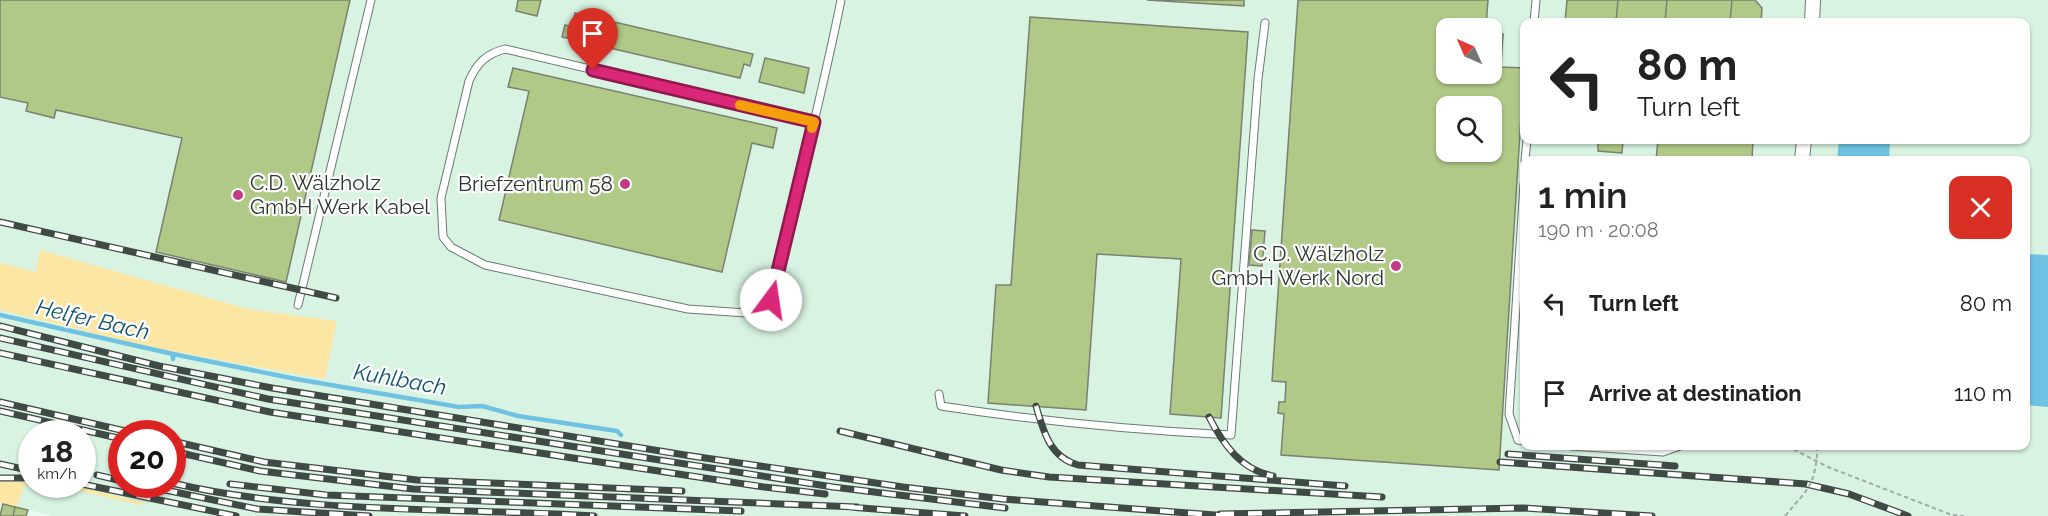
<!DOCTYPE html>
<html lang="en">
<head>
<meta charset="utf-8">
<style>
	:root { --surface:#fff; --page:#f6f6f6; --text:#222; --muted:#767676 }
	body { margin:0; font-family:Raleway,sans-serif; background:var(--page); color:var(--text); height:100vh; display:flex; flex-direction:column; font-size:22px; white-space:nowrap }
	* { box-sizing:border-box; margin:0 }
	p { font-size:20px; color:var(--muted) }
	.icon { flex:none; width:33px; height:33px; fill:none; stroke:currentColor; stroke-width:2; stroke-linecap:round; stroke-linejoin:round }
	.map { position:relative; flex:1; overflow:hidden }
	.details { position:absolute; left:1520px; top:156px; width:510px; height:294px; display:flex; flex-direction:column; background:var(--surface); border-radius:12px; box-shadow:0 2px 4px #0004 }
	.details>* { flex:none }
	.guide { position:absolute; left:1520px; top:18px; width:510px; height:126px; border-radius:12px; box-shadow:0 2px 4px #0004; background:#fff; color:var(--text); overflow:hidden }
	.needle { width:39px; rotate:315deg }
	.buttons { position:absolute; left:1436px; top:18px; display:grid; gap:12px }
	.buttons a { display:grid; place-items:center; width:66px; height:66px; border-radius:12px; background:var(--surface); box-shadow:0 2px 4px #0004; font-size:30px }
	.speed { position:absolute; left:18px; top:420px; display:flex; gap:12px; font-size:30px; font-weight:700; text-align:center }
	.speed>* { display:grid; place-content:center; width:78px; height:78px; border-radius:50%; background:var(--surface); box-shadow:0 2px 4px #0004; line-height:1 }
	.speed small { font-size:15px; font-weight:400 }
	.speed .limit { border:9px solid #d22; background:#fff; color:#111 }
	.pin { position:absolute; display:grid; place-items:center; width:51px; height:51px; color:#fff; margin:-62px -26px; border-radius:50% 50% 50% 0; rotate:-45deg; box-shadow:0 0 6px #0007 }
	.pin .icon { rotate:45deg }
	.me { position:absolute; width:66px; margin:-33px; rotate:14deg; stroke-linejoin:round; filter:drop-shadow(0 0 4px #0008) }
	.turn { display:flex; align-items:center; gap:21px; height:126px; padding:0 18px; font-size:27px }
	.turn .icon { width:78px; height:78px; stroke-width:2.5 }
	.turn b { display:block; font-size:42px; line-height:51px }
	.round { display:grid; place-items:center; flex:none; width:63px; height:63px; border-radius:12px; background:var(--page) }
	.overview { display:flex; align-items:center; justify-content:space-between; height:102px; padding:0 18px }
	h1 { font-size:36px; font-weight:600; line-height:45px }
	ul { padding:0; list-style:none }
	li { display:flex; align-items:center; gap:18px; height:90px; padding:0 18px }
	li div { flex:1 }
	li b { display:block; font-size:22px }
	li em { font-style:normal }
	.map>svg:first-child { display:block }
	.built { fill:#d8f3e2; fill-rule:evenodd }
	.green { fill:#fce6a3 }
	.water { fill:#6fc2e2 }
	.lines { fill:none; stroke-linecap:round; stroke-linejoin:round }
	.stream { stroke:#6fc2e2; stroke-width:4.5 }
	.building { fill:#b0c987; stroke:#7a8170; stroke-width:1.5; fill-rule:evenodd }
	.service-casing { stroke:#697a70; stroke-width:9 }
	.minor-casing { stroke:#697a70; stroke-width:16 }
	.path { stroke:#9eaca3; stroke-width:2; stroke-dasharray:4.5 3; stroke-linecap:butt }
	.service { stroke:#fff; stroke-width:7 }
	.minor { stroke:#fff; stroke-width:14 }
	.rail-casing { stroke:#404a44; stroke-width:7 }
	.rail { stroke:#fff; stroke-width:4.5; stroke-dasharray:14; stroke-linecap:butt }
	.path-bridge { stroke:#9eaca3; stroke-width:2; stroke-dasharray:4.5 3; stroke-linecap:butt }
	.route-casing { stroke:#8e194d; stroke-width:15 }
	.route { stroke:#db2777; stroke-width:10 }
	.slow { stroke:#f59e0b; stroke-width:10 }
	.poi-dot { fill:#c03b7f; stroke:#fff; stroke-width:2 }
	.labels { text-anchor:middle; stroke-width:4.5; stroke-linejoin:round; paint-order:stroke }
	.poi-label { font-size:21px; fill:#2c342f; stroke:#fff; text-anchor:end }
	.water-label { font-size:22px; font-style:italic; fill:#0e546a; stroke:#fff }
</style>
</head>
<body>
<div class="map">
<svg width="2048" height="516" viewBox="0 0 2048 516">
	<rect width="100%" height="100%" fill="#eafdf1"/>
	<!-- built -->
	<path class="built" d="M0 0H2048V516H52L15 506 11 516H0ZM1524 22H2025V140H1524ZM1446 28H1491V74H1446ZM1446 106H1491V152H1446ZM1524 160H2025V446H1524ZM32 434H82V484L68 485 129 499 65 487 24 486 23 482H31ZM122 434H172V484H122Z"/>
	<!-- green -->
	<path class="green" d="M40 250 248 309 337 321 325 379 155 348 0 310V263L36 272Z
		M0 481 70 485 141 502 144 506 65 487 24 486 17 507 0 503Z"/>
	<!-- water -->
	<path class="water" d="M1839 140H1890L1889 160H1837Z
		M2025 254 2048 255V407L2025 405Z"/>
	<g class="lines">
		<!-- stream -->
		<path class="stream" d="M0 315 173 354V359
			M173 354 296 379 459 407 482 406 518 416 617 431 621 435"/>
	</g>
	<!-- building -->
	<path class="building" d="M0 0H350L286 282 156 252 182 138 56 110 54 118 26 111 28 103 0 97Z
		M518 0H541L537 16 516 11Z
		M1147 0H1244V6Z
		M1298 0H1488L1486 28H1446V74H1491V33L1503 34 1501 67 1524 68 1499 470 1281 455 1284 414 1278 413 1279 402H1285L1286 382 1272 381ZM1446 106H1491V152H1446Z
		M1567 0H1618L1616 22H1565Z
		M1618 0H1667L1665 22H1616Z
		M1667 0H1732L1730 22H1665Z
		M1732 0H1755L1762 8 1761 22H1730Z
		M575 13 753 54 750 66 744 64 740 78 562 37 565 25 572 27Z
		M1030 17 1248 32 1221 418 1170 414 1181 259 1097 254 1086 410 988 403 996 285H1011Z
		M765 58 809 68 804 93 759 82Z
		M513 68 777 128 773 148 752 143 722 272 499 220 529 91 508 87Z
		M1598 140H1623L1622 153 1598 151Z
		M1658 140H1753L1752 160H1656Z
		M1252 230 1265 231 1262 266 1249 265Z
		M1901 446H1922L1921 449 1901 448Z
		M3 504 15 507 13 516H0Z
		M15 507 28 510 26 516H13Z"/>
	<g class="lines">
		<!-- service casing -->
		<g class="service-casing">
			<path id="service" d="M1534 22 1536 0
				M814 122 505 49C486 54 477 63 469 81L441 198 443 237 451 247 485 265 688 309 746 313 771 300C795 200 821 100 841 0
				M1525 160 1527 140
				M1524 184 1509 414 1518 440 1524 441
				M298 305 371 0
				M939 394 941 406C1038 421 1133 430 1231 435L1258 79 1265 23
				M1571 446 1663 452 1680 446"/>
		</g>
		<!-- minor casing -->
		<g class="minor-casing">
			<path id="minor" d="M1812 22 1813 0
				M1802 160 1804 140"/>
		</g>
		<!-- path -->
		<path class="path" d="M1787 446 1828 467 1952 515 1964 516"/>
		<!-- service -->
		<use href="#service" class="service"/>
		<!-- minor -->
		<use href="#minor" class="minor"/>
		<!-- rail casing -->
		<g class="rail-casing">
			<path id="rail" d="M0 222 336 298
				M0 326 159 366 272 388 685 455 903 487 1003 499 1228 516
				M0 338 268 399 833 487 1005 508
				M0 353 270 412 764 487 825 494
				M0 402 138 434
				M1036 406C1044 433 1050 457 1078 465L1345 486
				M0 411 122 439
				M1209 417C1223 444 1241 470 1273 476
				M840 431 1001 470 1049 477 1382 497
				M172 441 264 462 417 480 682 491
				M172 451 260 471 413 489 857 507
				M1508 454 1675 466
				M1500 462 1806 484 1849 494 1908 516
				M0 464 32 471
				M97 475 122 481
				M0 478H32
				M172 483C310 515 454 507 594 516
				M82 484 236 516
				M136 484 257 509 369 516
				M230 484 326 495 741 511
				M849 507 965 516
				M1220 514 1523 508 1652 516"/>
		</g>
		<!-- rail -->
		<use href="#rail" class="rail"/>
		<!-- path-bridge -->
		<path class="path-bridge" d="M1785 516C1811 485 1814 487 1818 446"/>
	</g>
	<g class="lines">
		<!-- route casing -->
		<g class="route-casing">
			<path id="route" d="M593 70 814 122 771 300"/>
		</g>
		<!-- route -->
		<use href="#route" class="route"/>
		<!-- slow -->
		<path class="slow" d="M740 105 814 122 812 128"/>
	</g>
	<!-- markers -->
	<g class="poi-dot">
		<circle cx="625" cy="184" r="6"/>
		<circle cx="238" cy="195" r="6"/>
		<circle cx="1396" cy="266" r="6"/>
	</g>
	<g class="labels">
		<!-- poi labels -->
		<g class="poi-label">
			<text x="250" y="190" text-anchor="start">C.D. Wälzholz<tspan x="250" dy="24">GmbH Werk Kabel</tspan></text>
			<text x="613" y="191">Briefzentrum 58</text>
			<text x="1384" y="261">C.D. Wälzholz<tspan x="1384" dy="24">GmbH Werk Nord</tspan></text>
		</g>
		<!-- water labels -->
		<g class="water-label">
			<text transform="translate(93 319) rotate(13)" y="8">Helfer Bach</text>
			<text transform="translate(400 379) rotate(10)" y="8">Kuhlbach</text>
		</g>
	</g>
</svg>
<div class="buttons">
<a><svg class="needle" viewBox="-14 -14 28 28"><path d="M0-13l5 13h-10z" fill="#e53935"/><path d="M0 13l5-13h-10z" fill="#767676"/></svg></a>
<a><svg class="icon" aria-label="search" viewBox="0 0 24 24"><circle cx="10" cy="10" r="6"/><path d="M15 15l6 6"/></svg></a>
</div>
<div class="speed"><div>18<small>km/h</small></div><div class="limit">20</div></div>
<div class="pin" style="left:593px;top:70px;background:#d93025"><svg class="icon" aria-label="arrive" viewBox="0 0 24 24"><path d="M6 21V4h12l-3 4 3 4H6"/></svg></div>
<svg class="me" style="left:771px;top:300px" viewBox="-20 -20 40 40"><circle r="19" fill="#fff"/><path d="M0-13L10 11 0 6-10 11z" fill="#db2777"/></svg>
<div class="guide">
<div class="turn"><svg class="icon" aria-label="left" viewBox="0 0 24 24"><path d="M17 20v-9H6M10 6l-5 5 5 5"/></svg><div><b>80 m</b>Turn left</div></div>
</div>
<section class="details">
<div class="overview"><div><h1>1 min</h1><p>190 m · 20:08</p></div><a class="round" style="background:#d93025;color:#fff"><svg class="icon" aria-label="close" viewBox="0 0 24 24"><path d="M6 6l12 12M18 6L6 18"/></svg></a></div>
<ul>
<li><svg class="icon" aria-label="left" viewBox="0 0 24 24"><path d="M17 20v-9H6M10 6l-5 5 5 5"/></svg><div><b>Turn left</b></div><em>80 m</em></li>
<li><svg class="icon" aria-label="arrive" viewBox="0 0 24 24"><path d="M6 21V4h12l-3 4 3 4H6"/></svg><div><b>Arrive at destination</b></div><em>110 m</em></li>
</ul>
</section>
</div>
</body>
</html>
